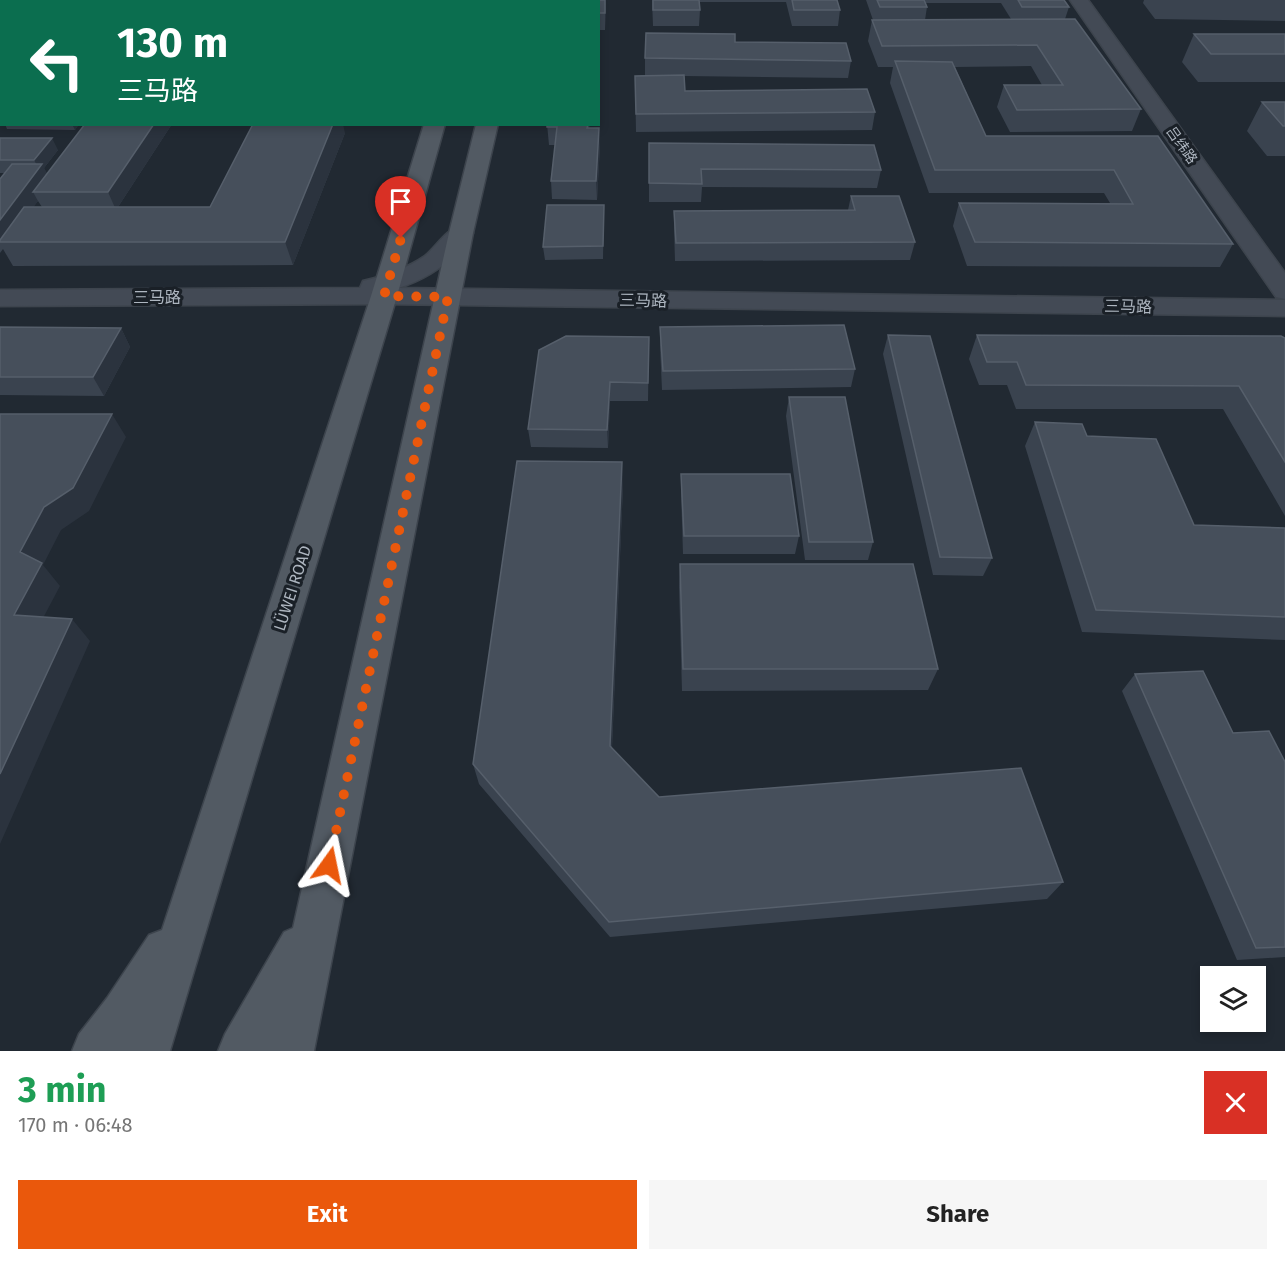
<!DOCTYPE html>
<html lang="en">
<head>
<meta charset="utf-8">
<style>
	:root { --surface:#fff; --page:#f6f6f6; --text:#222; --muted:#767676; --accent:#ea580c }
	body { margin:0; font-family:"Fira Sans","Noto Sans SC",sans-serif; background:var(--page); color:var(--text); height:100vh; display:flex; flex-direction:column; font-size:22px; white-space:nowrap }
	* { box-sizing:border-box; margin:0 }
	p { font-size:20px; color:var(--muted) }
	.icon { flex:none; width:33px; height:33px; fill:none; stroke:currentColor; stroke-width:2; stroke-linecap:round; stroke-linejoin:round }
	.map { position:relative; height:1051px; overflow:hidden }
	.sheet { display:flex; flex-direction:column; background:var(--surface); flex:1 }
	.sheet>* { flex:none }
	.top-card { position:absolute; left:0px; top:0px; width:600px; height:126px; box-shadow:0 3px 9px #0003; background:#0b6e4f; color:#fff; overflow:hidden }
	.tools { position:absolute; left:1200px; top:966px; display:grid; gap:12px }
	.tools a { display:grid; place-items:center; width:66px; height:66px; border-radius:0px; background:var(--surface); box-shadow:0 3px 9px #0003; font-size:30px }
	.pin { position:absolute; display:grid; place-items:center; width:51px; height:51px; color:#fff; margin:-62px -26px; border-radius:50% 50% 50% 0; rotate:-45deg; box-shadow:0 0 6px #0007 }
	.pin .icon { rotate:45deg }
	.me { position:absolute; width:66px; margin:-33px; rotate:12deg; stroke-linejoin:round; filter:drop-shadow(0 0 4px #0008) }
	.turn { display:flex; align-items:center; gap:21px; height:126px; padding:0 18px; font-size:27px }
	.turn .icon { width:78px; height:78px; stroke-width:2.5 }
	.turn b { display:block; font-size:42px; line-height:51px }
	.round { display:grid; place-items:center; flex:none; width:63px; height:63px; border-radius:0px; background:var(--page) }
	.headline { display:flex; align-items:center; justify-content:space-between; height:102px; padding:0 18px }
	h1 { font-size:36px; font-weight:700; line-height:45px; color:#1e9e55 }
	.cta { display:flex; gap:12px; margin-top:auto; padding:12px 18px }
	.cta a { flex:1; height:69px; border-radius:0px; background:var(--accent); color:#fff; font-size:24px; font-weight:700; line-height:69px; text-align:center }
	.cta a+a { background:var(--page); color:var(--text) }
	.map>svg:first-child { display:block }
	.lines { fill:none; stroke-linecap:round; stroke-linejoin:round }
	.street-casing { stroke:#3d444d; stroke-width:3 }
	.secondary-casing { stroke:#3d444d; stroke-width:3 }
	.primary-casing { stroke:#3d444d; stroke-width:3 }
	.street { fill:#343b43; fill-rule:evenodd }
	.secondary { fill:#434a55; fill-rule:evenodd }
	.primary { fill:#525a63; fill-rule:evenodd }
	.wall { fill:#3a434f; fill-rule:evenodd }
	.shaded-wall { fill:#2b333e }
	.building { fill:#464f5b; stroke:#565f6b; stroke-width:1.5 }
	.route { stroke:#ea580c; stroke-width:10; stroke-dasharray:0 18 }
	.labels { text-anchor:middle; stroke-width:6; stroke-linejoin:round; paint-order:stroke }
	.far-street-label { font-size:14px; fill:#aeb6c0; stroke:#1a2027 }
	.street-label { font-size:16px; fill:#aeb6c0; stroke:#1a2027 }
</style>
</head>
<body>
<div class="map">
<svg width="1285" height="1051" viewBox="0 0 1285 1051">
	<rect width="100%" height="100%" fill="#212932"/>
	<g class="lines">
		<!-- street casing -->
		<g class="street-casing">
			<path id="street" d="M0 8H2V18H0Z"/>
		</g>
		<!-- secondary casing -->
		<g class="secondary-casing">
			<path id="secondary" d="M0 0H11L2 2 0 7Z
				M1070 0H1088L1285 273V299L1276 297Z
				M461 226 470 228 473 233C454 261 430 278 398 288L1285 300V316L384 304 0 306V290L360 288 363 281C385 276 406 269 425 256 437 246 446 229 461 226Z"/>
		</g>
		<!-- primary casing -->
		<g class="primary-casing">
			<path id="primary" d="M462 0H480V2H462Z
				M507 0H525V2H507Z
				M424 124H445L397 296 170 1051H72L79 1034 107 998 149 935 162 930 371 296Z
				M476 124H498L473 233 314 1051H218L225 1034 284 932 293 928 449 233Z"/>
		</g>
		<!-- street -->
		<use href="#street" class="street"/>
		<!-- secondary -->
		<use href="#secondary" class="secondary"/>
		<!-- primary -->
		<use href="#primary" class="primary"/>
	</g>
	<!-- wall -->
	<path class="wall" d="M255 0H346L345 2H256Z
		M572 0H606L605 30H598V2Z
		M652 0H837L840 10 838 26H792L786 2H699L700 10 699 26H653Z
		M866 0H1064L1069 7 1065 19 1141 109 1132 131 1010 132 997 107 1004 85H1042L1031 66 955 67 986 136H1158L1233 244 1220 267 967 266 953 226 959 203H1110L1104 193H929L890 83 893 67H878L868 41 872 20H873ZM926 3H1001L1011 19 925 20 927 7Z
		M1144 0H1285V21L1155 19 1143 3Z
		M1194 34H1285V82H1198L1182 62Z
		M735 42 851 61 848 78 684 76 685 91 875 112 872 130 636 132 635 76 645 75V58Z
		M1262 102H1285V156H1267L1247 131Z
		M5 124H79L75 130 7 129Z
		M85 124H172L118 207H210L345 133 293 265 13 266 3 249 0 253V179L5 173H0V138L58 150 44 168 47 174ZM38 201 42 207H33Z
		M547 124H590L589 128 600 145 597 200 552 199 551 181 555 145H549Z
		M649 143 881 170 877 188 702 187 701 202H649Z
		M851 196 915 242 910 260 675 261 674 229V211L848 210Z
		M604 205 603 259 545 260 543 247Z
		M0 327 121 328 130 347 104 396 0 395Z
		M660 327 855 369 851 387 662 390 660 346Z
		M888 335 992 558 983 576 933 575 883 354Z
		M977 335 1285 338V516L1223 409H1016L1007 385H979L969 359Z
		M649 337 648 401H610L608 448 531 447 528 429Z
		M789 397 873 542 868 560H805L786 416Z
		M1035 422 1087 436 1194 525 1285 528V640L1082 632 1025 446Z
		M681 474 799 536 795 554H683L681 492Z
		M623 486 612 748 659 797 1063 882 1047 899 610 937 479 784 473 764Z
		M680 564 938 669 928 690 682 691 679 587Z
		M1135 674 1233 733 1285 762V957L1237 960 1122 691Z"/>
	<!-- shaded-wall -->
	<path class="shaded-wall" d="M233 0H242V2H232Z
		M605 0H606L605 30Z
		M2 43V69L0 71V45Z
		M72 124H79L75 130Z
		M154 124H172L116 210 108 192Z
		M333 124H343L345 133 293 265 285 242Z
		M599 128 600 145 597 200 596 181Z
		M52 138 58 150 44 168 52 182 33 192 38 201 8 242H0V220L39 169 34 160Z
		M121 328 130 347 104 396 93 377Z
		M610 382V401L608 448 607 430Z
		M112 414 126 437 89 511 61 530 43 565 60 586 33 637 14 615 20 552 44 507Z
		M622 462 623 486 611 765 610 746Z
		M72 619 90 641 0 844V774Z"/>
	<!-- building -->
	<path class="building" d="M147 0H233L232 2H145Z
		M572 0H605V13H598V2H572Z
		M653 0H699L700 10H653Z
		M792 0H837L840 10H794Z
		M877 0H924L927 7H880Z
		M1018 0H1064L1069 7H1022Z
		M0 14H2V43L0 45Z
		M1075 19 1141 109 1017 110 1004 85H1063L1037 45 882 46 872 20Z
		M646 33 735 34V42L846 43 851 61 645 58Z
		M1194 34H1285V54H1211Z
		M895 61 952 62 986 136H1158L1233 244 975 242 959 203 1133 204 1114 170H935Z
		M684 75 685 91 867 89 875 112 636 114 635 76Z
		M1262 102H1285V126H1283Z
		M85 124H154L108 192H33Z
		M253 124H333L285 242H0V240L24 207H210Z
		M547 124H588L587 128H599L596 181H551L557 127H547Z
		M0 138H52L34 160H0Z
		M649 143 874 145 881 170 701 169 702 184 649 183Z
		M12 164H42L0 220V179Z
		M851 196H899L915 242 676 243 674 211 855 210Z
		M547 205H604L603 246 543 247Z
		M844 325 855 369 663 371 660 327Z
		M0 327 121 328 93 377H0Z
		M888 335 930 336 992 558 940 557Z
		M977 335 1281 336 1285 338V462L1239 386 1026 385 1017 362H987Z
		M566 336 649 337 648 383 610 382 607 430 528 429 539 350Z
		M789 397H845L873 542H809Z
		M0 414H112L73 488 44 507 20 552 42 563 14 615 72 619 0 774Z
		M1035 422 1082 424 1087 436 1156 439 1194 525 1285 528V617L1096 610Z
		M517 461 622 462 610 746 659 797 1021 768 1063 882 609 922 473 764Z
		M681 474H790L799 536H684Z
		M680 564H913L938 669H683Z
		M1203 671 1233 733 1269 731 1285 762V947L1256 948 1135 674Z"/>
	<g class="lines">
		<!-- route -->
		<path class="route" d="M329 865 448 297 384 296 401 238"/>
	</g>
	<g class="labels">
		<!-- far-street labels -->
		<g class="far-street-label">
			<text transform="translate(1182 145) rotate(55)" y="5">吕纬路</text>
		</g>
		<!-- street labels -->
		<g class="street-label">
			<text x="157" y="303">三马路</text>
			<text transform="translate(643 300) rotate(1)" y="6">三马路</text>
			<text transform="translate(1128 306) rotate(1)" y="6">三马路</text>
			<text transform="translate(292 588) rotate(-72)" y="6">LÜWEI ROAD</text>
		</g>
	</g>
</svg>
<div class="tools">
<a><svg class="icon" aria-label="layers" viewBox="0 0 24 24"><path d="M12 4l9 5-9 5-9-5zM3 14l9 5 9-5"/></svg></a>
</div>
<div class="pin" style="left:401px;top:238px;background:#d93025"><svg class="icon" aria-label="arrive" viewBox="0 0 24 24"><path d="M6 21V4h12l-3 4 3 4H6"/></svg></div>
<svg class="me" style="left:329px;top:865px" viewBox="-20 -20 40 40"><path d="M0-17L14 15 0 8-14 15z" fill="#ea580c" stroke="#fff" stroke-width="4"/></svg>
<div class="top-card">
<div class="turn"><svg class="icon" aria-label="left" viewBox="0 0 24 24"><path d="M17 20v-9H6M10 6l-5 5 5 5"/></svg><div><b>130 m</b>三马路</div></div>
</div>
</div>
<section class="sheet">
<div class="headline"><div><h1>3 min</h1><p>170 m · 06:48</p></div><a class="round" style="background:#d93025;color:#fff"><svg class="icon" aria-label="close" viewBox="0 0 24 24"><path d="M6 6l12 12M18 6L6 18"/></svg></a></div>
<div class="cta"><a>Exit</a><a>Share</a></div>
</section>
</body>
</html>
